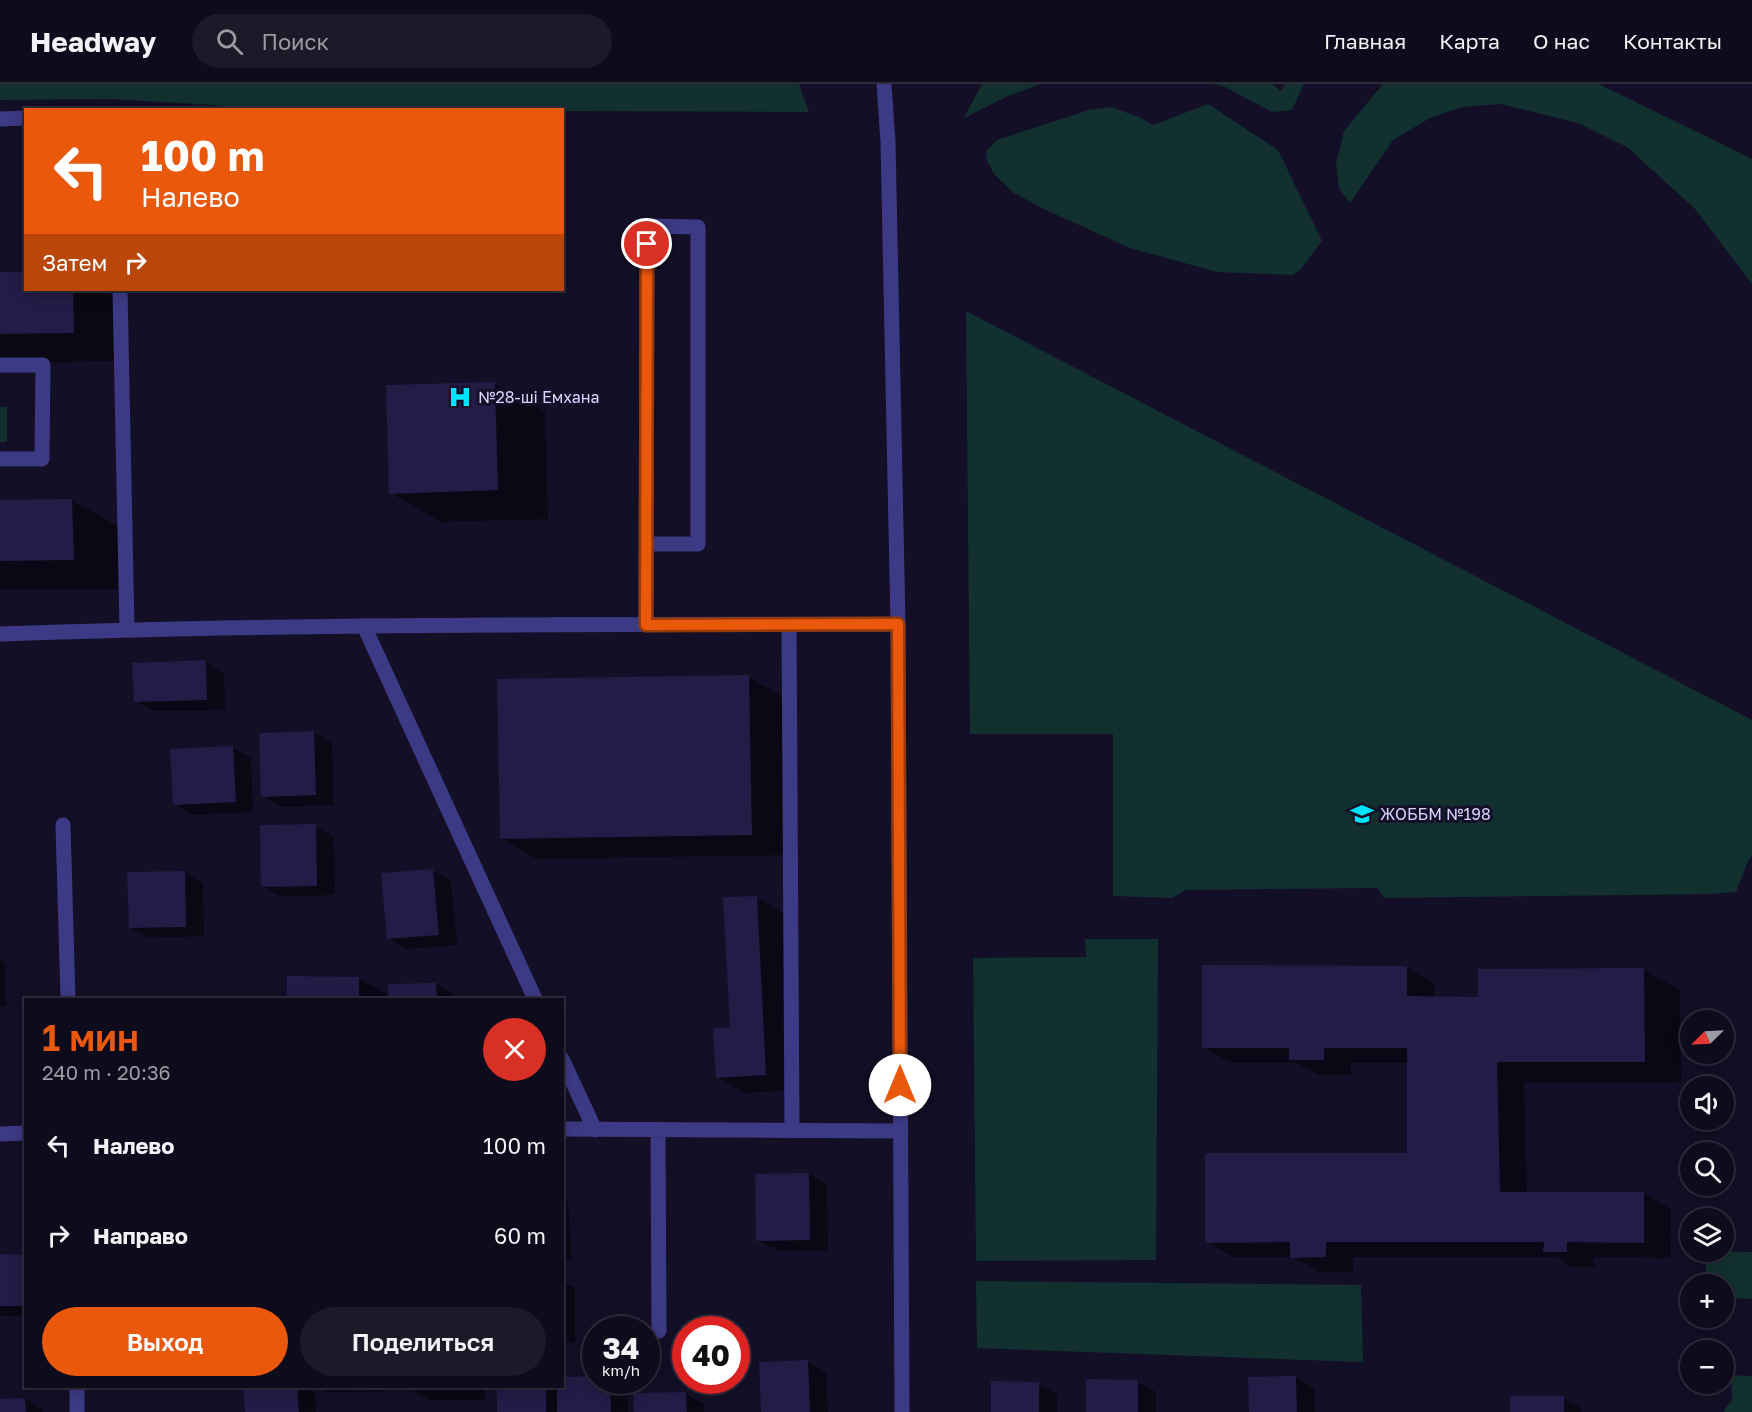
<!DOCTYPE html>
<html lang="ru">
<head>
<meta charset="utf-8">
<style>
	:root { --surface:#0e0b1c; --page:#1c1929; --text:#f1f3f6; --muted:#9b9ba3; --line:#2e2b3b; --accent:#ea580c }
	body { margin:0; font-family:"Golos Text",sans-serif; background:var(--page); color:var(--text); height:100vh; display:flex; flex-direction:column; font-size:22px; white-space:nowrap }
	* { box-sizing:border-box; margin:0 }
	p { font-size:20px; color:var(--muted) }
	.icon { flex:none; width:33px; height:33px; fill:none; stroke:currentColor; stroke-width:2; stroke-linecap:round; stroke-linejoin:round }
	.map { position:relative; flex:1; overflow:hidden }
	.sheet { position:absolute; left:24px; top:914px; width:540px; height:390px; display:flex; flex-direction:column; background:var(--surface); border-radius:0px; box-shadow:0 3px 15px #0003,0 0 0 2px var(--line) }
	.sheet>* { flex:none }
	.banner { position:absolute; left:24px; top:24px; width:540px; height:183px; border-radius:0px; box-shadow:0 3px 15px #0003,0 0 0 2px var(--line); background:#ea580c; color:#fff; overflow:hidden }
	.needle { width:39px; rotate:246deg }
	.controls { position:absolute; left:1680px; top:926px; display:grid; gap:12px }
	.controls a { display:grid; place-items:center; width:54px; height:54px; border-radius:50%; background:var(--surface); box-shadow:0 3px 15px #0003,0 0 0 2px var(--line); font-size:30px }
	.speed { position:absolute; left:582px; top:1232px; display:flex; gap:12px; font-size:30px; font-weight:700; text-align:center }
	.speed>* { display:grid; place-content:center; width:78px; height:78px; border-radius:50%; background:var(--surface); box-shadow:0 3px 15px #0003,0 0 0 2px var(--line); line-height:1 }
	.speed small { font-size:15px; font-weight:400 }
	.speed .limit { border:9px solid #d22; background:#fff; color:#111 }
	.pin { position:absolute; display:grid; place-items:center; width:51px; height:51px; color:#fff; margin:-26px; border:3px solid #fff; border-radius:50%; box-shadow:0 2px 6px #0007 }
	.me { position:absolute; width:66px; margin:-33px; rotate:0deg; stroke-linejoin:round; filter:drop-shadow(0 0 4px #0008) }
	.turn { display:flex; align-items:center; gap:21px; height:126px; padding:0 18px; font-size:27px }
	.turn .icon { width:78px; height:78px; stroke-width:2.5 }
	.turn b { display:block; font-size:42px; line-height:51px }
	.then { display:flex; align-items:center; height:57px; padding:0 18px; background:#0003; gap:12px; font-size:22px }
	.round { display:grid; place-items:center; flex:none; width:63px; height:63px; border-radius:32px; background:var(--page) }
	.summary { display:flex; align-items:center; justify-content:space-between; height:102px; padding:0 18px }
	h1 { font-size:36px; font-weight:600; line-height:45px; color:var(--accent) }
	.cta { display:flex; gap:12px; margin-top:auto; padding:12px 18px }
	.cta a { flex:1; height:69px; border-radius:36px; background:var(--accent); color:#fff; font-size:24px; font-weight:600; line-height:69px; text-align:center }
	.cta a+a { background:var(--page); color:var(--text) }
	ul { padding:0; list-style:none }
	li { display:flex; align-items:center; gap:18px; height:90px; padding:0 18px }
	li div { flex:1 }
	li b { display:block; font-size:22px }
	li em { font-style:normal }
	header { display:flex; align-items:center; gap:36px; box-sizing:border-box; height:84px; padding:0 30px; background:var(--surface); border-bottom:2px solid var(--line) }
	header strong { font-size:28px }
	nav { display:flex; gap:33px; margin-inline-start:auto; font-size:21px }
	.search { width:420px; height:54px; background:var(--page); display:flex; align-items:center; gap:15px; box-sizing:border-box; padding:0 21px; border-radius:33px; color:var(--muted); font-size:22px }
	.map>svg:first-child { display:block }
	.green { fill:#12302f }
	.shadow { fill:#0007 }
	.building { fill:#241b47 }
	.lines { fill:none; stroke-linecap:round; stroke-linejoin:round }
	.minor { stroke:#3d3a85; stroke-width:15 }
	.route-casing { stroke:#983908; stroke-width:15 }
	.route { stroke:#ea580c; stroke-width:10 }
	.labels { text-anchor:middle; stroke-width:6; stroke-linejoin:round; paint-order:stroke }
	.poi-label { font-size:16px; fill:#d9d4ff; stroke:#130f26; text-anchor:start }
</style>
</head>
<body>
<header>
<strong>Headway</strong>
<div class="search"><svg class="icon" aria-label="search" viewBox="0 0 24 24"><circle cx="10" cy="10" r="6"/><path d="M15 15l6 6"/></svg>Поиск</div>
<nav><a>Главная</a><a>Карта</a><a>О нас</a><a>Контакты</a></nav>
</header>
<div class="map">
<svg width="1752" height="1328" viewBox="0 0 1752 1328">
	<rect width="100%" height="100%" fill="#130f26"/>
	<!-- green -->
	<path class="green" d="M0 0H799L809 28 294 26 112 15 0 16Z
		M982 0H1041L1008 12 964 34Z
		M1213 0H1272L1281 7 1285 0H1304L1292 26 1272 28 1223 2Z
		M1383 0H1599L1752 75V200L1695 125 1627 63 1578 39 1500 20 1462 23 1430 34 1393 56 1350 119 1339 104 1336 80 1344 47Z
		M1208 20 1278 66 1322 157 1300 186 1293 191 1217 188 1130 164 1046 126 1014 109 994 90 986 75 987 66 997 56 1089 26 1111 23 1139 33 1153 41Z
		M966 227 1752 636V772L1748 777 1736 808 1712 810 1384 814 1377 804 1186 806 1172 814 1113 812V650H970Z
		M0 323H7V358H0Z
		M1085 855H1158L1156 1176 976 1177 973 874 1086 873Z
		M1706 1167 1752 1168V1215L1724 1214V1200H1706Z
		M976 1197 1361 1201 1363 1278 977 1264Z
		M1731 1291 1752 1292V1328H1723L1732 1316Z"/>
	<!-- shadow -->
	<path class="shadow" d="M0 190 26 206H102L123 218 124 277 0 279Z
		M494 299 545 328 548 435 441 438 391 409Z
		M72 416 123 445 124 505 0 506V417Z
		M206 578 224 589 225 626 154 627 135 617Z
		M748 593 784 613 787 771 537 775 501 754Z
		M314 648 332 659 334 721 281 723 263 712Z
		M233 664 251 674 253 728 192 731 174 720Z
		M315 742 334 753 335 811 280 812 262 802Z
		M433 787 451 797 457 861 406 865 388 854Z
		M184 788 203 799 204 852 148 854 130 843Z
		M756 813 784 829 793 1006 745 1009 717 993 731 945Z
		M0 876 5 879 6 922H0Z
		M1406 883 1434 899V914H1479V886H1644L1680 906 1681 998H1524L1527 1109H1644L1671 1125V1174L1594 1173V1183H1572L1556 1173H1353V1188H1319L1293 1173H1234L1206 1158 1409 1071 1408 979H1351V991H1318L1298 979H1231L1203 963Z
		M358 894 386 910V915H289Z
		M436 900 454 911V915H389Z
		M809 1090 827 1101 828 1166H776L757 1156Z
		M562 1115 568 1118 571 1175H562Z
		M0 1172 26 1173V1232H0Z
		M562 1197 575 1204V1258H562Z
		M808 1278 826 1288 828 1328H763Z
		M1296 1293 1314 1304 1315 1328H1250Z
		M596 1296H614L628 1304V1328H499L498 1302H562Z
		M1138 1298 1156 1308V1328H1087Z
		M1039 1300 1057 1310V1328H992Z
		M244 1302H304L315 1308 316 1328H246Z
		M317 1302H384V1307L327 1308Z
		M412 1302H485V1316H430L412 1306Z
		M686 1310 704 1320V1328H635Z
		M1563 1314 1582 1324V1328H1512Z
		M25 1315 43 1326V1328H0V1317Z"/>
	<!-- building -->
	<path class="building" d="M0 188H26V206H73L74 249 0 250Z
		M495 298 498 406 389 410 386 301Z
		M72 415 74 476 0 477V416Z
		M206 576 207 616 134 618 132 579Z
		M749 591 752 751 500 755 497 595Z
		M314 647 316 711 261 713 259 649Z
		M233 662 236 718 173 721 170 665Z
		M316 740 317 802 261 803 260 741Z
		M433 785 439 851 387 855 381 789Z
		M185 787 186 843 129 844 127 788Z
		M757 812 766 991 716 994 713 944H730L723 813Z
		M1202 881 1407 882V912L1478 913V885L1644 884 1645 978H1497L1500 1108H1644V1159L1567 1158V1168H1543L1544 1158H1326V1173L1290 1174V1158L1205 1159V1069H1407V964H1324V976H1289V964H1202Z
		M287 892 359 893V915H287Z
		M436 899 437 915H388V900Z
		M809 1089 810 1156 756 1157 755 1090Z
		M0 1170 24 1171 23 1222H0Z
		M808 1276 810 1328H761L759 1278Z
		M596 1292V1296H610L611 1328H557V1302H562V1293Z
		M1296 1292 1297 1328H1249L1248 1293Z
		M1086 1295 1138 1296V1328H1086Z
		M991 1297 1039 1298V1328H991Z
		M243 1302H297L299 1328H245Z
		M411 1302H468V1306H411Z
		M497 1302H546V1328H497Z
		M686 1308 687 1328H634L633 1309Z
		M1510 1312H1564V1328H1510Z
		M25 1314 26 1328H0V1315Z"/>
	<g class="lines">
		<!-- minor -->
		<path class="minor" d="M884 0 888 58 898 540 902 1328
			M0 35 26 34
			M120 206 127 545
			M0 281H43L42 375H0
			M789 540 792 1046
			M646 541 647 142 698 143V460H647
			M364 542 535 915
			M0 550C299 539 599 541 898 540
			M63 741 68 915
			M562 975 595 1046
			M562 1045 901 1047
			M658 1046 659 1247
			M0 1050 26 1049
			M77 1302V1328"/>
	</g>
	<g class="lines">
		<!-- route casing -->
		<g class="route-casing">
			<path id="route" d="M647 160 646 541 898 540 900 1001"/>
		</g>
		<!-- route -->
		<use href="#route" class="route"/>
	</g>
	<!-- icons -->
	<defs>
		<g id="hospital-bare" transform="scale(1.8)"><path d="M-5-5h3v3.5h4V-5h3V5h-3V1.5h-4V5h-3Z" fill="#00e5ff" stroke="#130f26" stroke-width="2.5" paint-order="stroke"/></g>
		<g id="school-bare" transform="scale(1.8)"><path d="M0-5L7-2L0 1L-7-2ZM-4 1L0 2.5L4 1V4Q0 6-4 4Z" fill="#00e5ff" stroke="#130f26" stroke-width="2.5" paint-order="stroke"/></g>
	</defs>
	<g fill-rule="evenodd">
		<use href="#hospital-bare" x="460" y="313"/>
		<use href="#school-bare" x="1362" y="730"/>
	</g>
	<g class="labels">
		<!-- poi labels -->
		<g class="poi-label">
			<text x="478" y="319">№28-ші Емхана</text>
			<text x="1380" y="736">ЖОББМ №198</text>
		</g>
	</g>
</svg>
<div class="controls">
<a><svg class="needle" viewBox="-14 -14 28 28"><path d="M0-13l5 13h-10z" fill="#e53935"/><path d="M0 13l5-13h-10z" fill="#9b9ba3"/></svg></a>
<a><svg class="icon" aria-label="sound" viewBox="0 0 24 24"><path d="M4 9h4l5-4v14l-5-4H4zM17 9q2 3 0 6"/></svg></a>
<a><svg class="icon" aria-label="search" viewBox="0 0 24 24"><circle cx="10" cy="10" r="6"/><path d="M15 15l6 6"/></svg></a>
<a><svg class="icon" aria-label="layers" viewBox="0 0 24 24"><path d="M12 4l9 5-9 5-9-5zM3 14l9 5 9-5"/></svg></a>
<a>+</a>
<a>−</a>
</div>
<div class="speed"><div>34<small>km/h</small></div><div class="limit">40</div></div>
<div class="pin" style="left:647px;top:160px;background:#d93025"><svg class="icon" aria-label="arrive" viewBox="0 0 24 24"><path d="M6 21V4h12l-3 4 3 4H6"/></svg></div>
<svg class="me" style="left:900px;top:1001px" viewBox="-20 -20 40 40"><circle r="19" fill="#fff"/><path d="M0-13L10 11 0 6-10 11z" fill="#ea580c"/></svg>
<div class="banner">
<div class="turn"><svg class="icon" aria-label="left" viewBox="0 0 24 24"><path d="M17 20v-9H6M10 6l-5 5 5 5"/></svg><div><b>100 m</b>Налево</div></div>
<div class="then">Затем<svg class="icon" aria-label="right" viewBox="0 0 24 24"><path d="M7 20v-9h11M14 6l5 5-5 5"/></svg></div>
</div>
<section class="sheet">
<div class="summary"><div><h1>1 мин</h1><p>240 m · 20:36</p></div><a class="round" style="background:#d93025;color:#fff"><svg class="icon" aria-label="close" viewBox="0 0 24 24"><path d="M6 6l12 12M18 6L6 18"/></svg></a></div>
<ul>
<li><svg class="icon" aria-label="left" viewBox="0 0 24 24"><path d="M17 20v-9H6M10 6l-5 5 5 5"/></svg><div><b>Налево</b></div><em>100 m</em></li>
<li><svg class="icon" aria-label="right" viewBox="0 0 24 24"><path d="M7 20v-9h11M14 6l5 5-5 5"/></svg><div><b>Направо</b></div><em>60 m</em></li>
</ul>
<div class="cta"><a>Выход</a><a>Поделиться</a></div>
</section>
</div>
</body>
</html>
